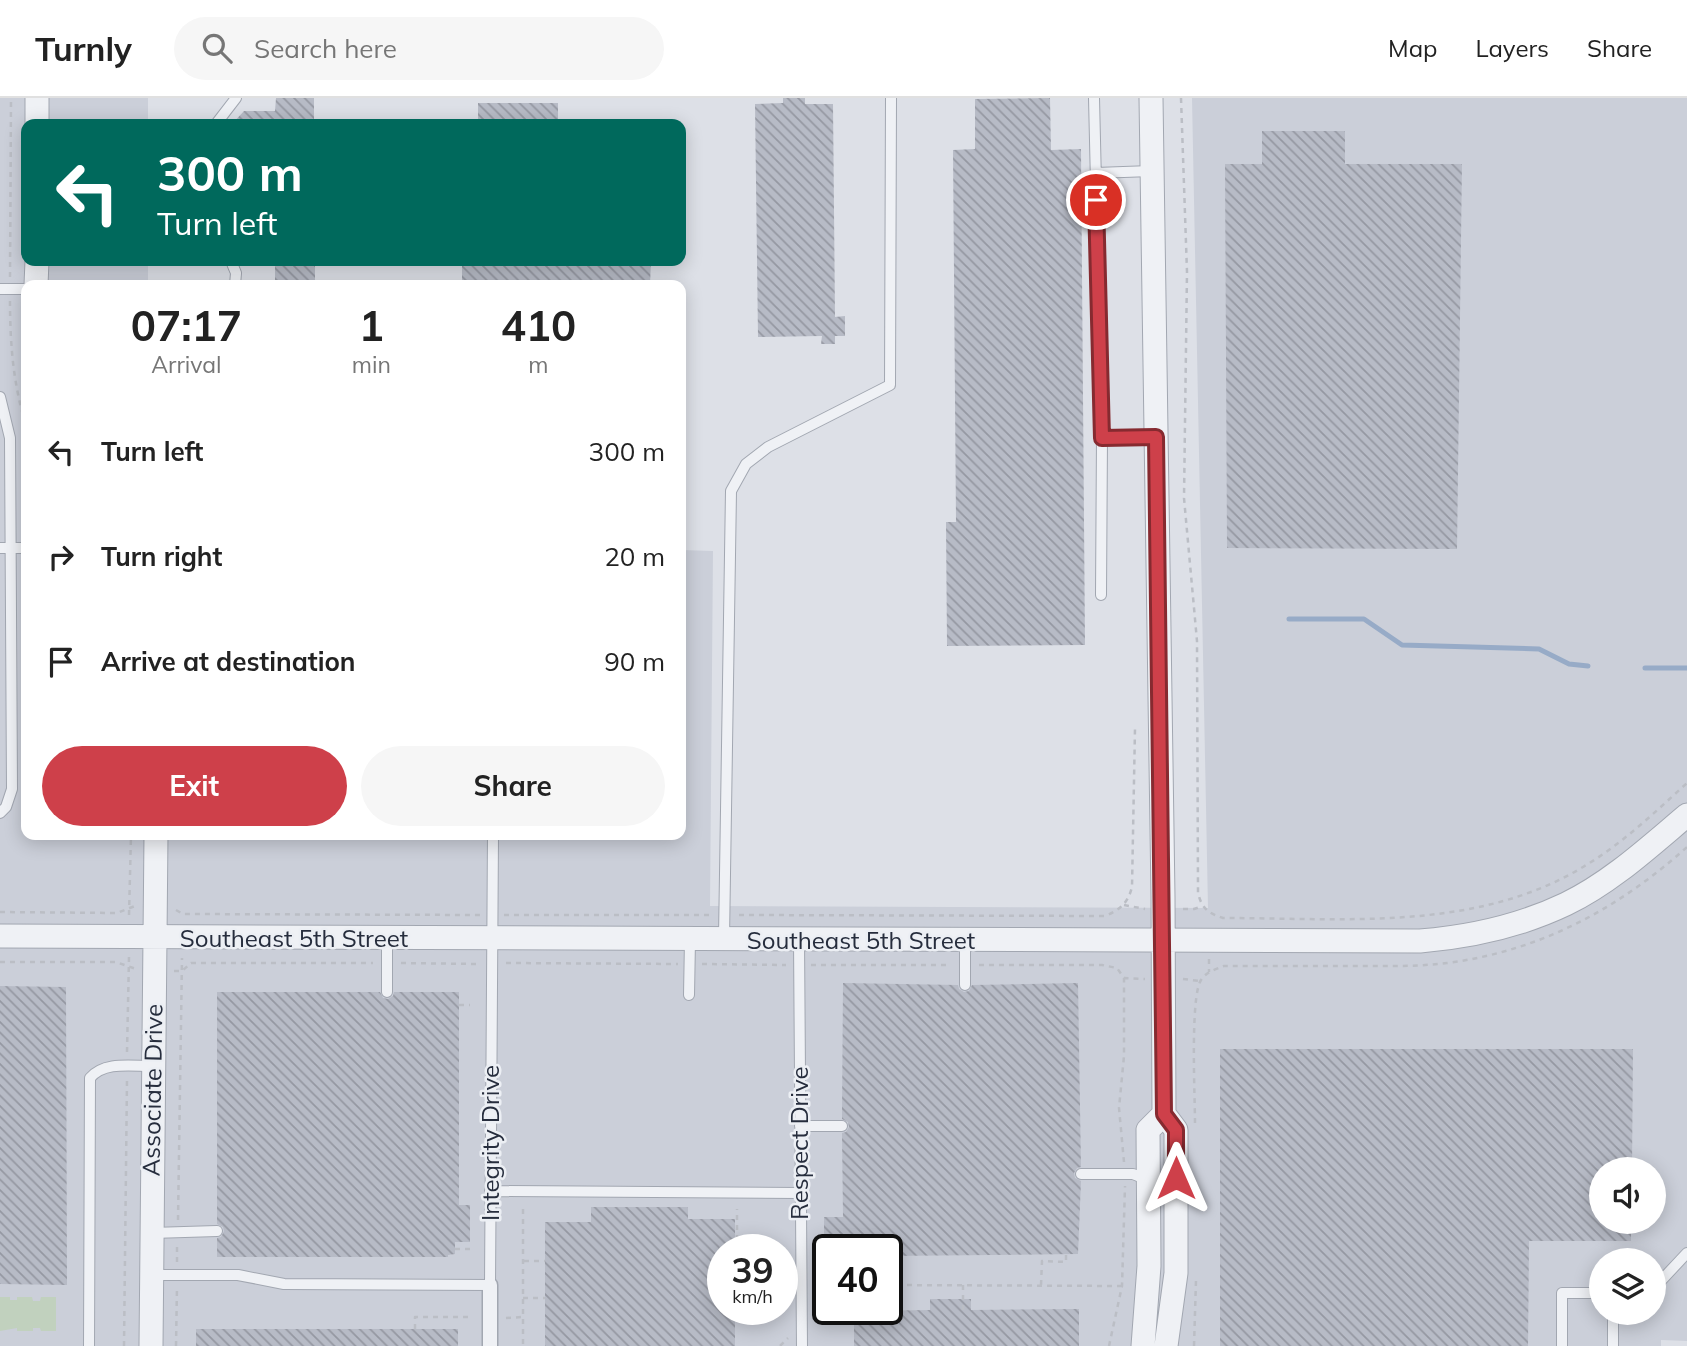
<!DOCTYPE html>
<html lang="en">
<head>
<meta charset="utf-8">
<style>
	:root { --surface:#fff; --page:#f6f6f6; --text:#222; --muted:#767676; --line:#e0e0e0; --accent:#ce404a }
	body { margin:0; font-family:Mulish,sans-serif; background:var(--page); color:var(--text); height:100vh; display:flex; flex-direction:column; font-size:26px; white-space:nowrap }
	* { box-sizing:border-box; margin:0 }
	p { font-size:23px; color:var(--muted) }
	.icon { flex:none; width:38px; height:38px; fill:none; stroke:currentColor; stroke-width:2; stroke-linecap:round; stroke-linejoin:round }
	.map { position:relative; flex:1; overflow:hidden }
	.sheet { position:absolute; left:21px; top:182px; width:665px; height:560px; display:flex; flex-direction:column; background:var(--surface); border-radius:14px; box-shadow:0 4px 18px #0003 }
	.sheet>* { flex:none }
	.guide { position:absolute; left:21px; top:21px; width:665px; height:147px; border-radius:14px; box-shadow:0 4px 18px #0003; background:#00695c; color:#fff; overflow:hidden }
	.buttons { position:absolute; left:1589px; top:1059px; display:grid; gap:14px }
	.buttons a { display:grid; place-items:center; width:77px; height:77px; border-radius:50%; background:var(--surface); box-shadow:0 4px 18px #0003; font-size:35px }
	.speed { position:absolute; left:707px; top:1136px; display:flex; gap:14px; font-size:35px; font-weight:700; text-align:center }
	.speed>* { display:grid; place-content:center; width:91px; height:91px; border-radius:50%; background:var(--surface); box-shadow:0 4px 18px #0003; line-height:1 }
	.speed small { font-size:18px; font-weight:400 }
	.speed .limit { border:4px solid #111; border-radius:10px; background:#fff; color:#111 }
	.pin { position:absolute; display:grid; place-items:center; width:60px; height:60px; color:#fff; margin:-30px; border:4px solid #fff; border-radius:50%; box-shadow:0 2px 7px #0007 }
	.me { position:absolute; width:77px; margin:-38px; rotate:0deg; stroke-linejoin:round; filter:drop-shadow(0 0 5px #0008) }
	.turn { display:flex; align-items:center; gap:24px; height:147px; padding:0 21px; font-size:32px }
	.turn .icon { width:91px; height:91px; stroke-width:2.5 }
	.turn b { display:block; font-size:49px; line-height:60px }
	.eta { display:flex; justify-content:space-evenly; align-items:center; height:119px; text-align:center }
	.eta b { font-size:42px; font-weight:700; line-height:49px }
	.action { display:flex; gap:14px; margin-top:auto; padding:14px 21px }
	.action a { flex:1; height:80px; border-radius:42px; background:var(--accent); color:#fff; font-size:28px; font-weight:700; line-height:80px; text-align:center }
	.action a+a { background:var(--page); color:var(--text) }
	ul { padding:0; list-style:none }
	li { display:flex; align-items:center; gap:21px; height:105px; padding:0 21px }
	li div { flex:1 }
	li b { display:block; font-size:26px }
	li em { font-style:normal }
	header { display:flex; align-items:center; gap:42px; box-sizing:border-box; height:98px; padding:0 35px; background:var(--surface); border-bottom:2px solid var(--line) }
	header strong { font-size:33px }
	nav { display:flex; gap:38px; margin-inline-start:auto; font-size:24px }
	.search { width:490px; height:63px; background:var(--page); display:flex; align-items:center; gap:18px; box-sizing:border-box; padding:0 24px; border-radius:38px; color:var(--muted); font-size:26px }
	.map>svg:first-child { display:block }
	.built { fill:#cbcfd9; fill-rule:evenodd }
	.pitch { fill:#c1d1be }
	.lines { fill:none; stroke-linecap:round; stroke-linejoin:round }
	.stream { stroke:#97abc7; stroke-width:5 }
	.building { fill:url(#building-back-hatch) }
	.service-casing { stroke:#a2a7b1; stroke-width:12 }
	.pedestrian-casing { stroke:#a2a7b1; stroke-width:17 }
	.tertiary-casing { stroke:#a2a7b1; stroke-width:25 }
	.path { stroke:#bbbec5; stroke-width:2.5; stroke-dasharray:5 5; stroke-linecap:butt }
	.service { stroke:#eff1f5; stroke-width:10 }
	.pedestrian { stroke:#eff1f5; stroke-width:14 }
	.tertiary { stroke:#eff1f5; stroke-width:23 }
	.route-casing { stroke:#862a30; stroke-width:18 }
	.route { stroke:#ce404a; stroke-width:12 }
	.labels { text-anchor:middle; stroke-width:5; stroke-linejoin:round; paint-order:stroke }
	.street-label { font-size:24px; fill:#262d3d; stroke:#eceff4 }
</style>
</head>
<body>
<header>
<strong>Turnly</strong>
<div class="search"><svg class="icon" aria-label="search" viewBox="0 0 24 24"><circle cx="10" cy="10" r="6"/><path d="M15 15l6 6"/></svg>Search here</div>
<nav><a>Map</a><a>Layers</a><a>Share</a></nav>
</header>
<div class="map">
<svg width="1687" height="1248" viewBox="0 0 1687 1248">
	<defs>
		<pattern id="building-back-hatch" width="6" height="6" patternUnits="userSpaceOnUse" patternTransform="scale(1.75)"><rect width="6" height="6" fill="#b7bbc6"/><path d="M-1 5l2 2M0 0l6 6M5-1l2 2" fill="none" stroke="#9598a2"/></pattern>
	</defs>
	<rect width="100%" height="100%" fill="#dde0e7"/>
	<!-- built -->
	<path class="built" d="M0 0H148V26H26V163H148V187H26V737H681V452L713 453 710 808 1208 810 1192 0H1687V1243L1661 1242V1248H0ZM1601 1071H1654V1124H1601ZM723 1152H782V1211H723ZM828 1152H887V1211H828ZM1601 1162H1654V1214H1601Z"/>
	<!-- pitch -->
	<path class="pitch" d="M0 1199H10V1202H17V1199H32L33 1203H40L41 1199H56V1233H41L40 1230H33V1233H17V1230L0 1233Z"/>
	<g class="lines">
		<!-- stream -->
		<path class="stream" d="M1289 521H1364L1402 547 1539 551 1569 566 1588 568
			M1645 570H1687"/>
	</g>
	<!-- building -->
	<path class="building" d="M276 0H314V26H232L244 13H275Z
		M783 0H805V6H833L835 219 845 218V238H835V246H821L822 238 758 239 755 6 783 5Z
		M1050 0 1051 52 1081 51 1085 547 947 548 946 424H956L953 52 975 51V1Z
		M478 5H558V26H478Z
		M1262 33H1345V66H1462L1457 451 1227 450 1225 66H1262Z
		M275 163H315V187H275Z
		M462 163H651L650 187H462Z
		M843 885 958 887 959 891 964 894 969 893 972 887 1078 885 1081 1069 1077 1070 1074 1075 1075 1080 1081 1083 1078 1156 887 1158V1152H824V1119H843L842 1035 846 1034 849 1029 848 1024 842 1021Z
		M0 888 66 889 67 1187 0 1186Z
		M217 894H380L383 900 388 901 393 898 394 894H459V1107H470V1144H455V1156L448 1157V1159H217V1140L221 1139 224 1133 223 1129 217 1126Z
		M1220 951H1633L1632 1071H1601V1124H1631V1143H1529L1528 1248H1220Z
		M591 1109H688V1121H735V1152H723V1211H735V1248H545V1124H591Z
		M930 1201H971V1212L1079 1211V1248H854V1213L930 1212Z
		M196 1231H458V1248H196Z"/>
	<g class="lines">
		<!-- service casing -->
		<g class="service-casing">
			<path id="service" d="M1094 0 1102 340 1101 497
				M216 26 236 0
				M1096 75 1151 73
				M231 163 236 175 235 187
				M0 191H26
				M0 299 10 340 12 691 6 709 0 715
				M1102 340 1156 339
				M0 450H26
				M724 840 731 393 746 366 768 349 890 287 891 0
				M387 841V894
				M799 842 802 1248
				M965 843V887
				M689 897 690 842
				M800 1028H842
				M1081 1076H1133L1148 1082
				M490 1093 799 1095
				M152 1135 217 1133
				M151 1177H238L284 1186 490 1187 493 737
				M1654 1187H1657L1687 1155
				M1613 1214V1248
				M89 1248 90 980C104 963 131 968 152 968
				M1562 1248V1195H1601"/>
		</g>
		<!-- pedestrian casing -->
		<g class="pedestrian-casing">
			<path id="pedestrian" d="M490 1187V1248"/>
		</g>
		<!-- tertiary casing -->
		<g class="tertiary-casing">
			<path id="tertiary" d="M37 0V26
				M1151 0 1163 798 1164 1016 1176 1032V1175L1166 1248
				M36 187 37 163
				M0 838 1420 843C1469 839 1520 828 1566 806 1610 785 1649 749 1687 717
				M151 1248 156 737
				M1143 1248 1149 1168 1148 1032 1164 1016"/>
		</g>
		<!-- path -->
		<path class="path" d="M1181 0 1187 174 1184 400 1197 543 1198 795C1202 811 1208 815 1223 820 1344 820 1475 834 1583 769 1622 746 1654 715 1687 685
			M10 179 11 0
			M10 203C10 245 13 286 26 327
			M1124 807 1145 811
			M1183 811H1194L1200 809
			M176 812 183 816 480 817
			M0 814 117 815 135 808
			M129 817 131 737
			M504 817H711
			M739 817 1105 818C1120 812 1128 805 1132 789L1135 630
			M1209 861V874
			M0 864H116L136 871
			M401 865 478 866
			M506 865 678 866
			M702 866 786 867
			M811 867H951
			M979 867H1102L1117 870 1124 880 1145 881
			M174 873H182L191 865H373
			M1183 881 1200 883
			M459 907H470
			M127 954 129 859
			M1195 1025C1195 999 1190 899 1201 882 1206 874 1216 871 1224 868 1266 868 1309 868 1351 868 1383 868 1415 869 1447 865 1540 853 1618 811 1687 749
			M1124 1064 1119 1010 1124 958V880
			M523 1111V1248
			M178 1122 182 860
			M455 1151H471
			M737 1152V1111
			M818 1162H828
			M524 1163H545
			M177 1164V1146
			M887 1187 1122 1188
			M1041 1187 1042 1163 1066 1164V1156
			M523 1200H545
			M816 1210 828 1196
			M963 1212V1187
			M506 1220 523 1219
			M415 1231V1219H471
			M124 1248 127 981
			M176 1248 177 1188
			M780 1248 788 1240
			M1109 1248 1122 1188 1125 1088
			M1194 1248 1196 1182"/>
		<!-- service -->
		<use href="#service" class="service"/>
		<!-- pedestrian -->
		<use href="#pedestrian" class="pedestrian"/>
		<!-- tertiary -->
		<use href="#tertiary" class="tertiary"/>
	</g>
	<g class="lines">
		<!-- route casing -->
		<g class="route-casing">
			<path id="route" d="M1096 102 1102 340 1156 339 1164 1016 1176 1032V1080"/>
		</g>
		<!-- route -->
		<use href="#route" class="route"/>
	</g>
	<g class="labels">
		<!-- street labels -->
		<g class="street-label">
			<text x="294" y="849">Southeast 5th Street</text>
			<text x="861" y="851">Southeast 5th Street</text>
			<text transform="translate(153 992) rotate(-89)" y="8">Associate Drive</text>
			<text transform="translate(491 1045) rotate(-90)" y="8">Integrity Drive</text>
			<text transform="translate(800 1045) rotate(-90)" y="8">Respect Drive</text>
		</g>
	</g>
</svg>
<div class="buttons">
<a><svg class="icon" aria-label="sound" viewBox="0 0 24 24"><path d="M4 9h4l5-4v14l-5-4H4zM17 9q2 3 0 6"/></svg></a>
<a><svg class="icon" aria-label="layers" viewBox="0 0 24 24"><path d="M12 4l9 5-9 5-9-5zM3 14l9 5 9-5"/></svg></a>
</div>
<div class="speed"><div>39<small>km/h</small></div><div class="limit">40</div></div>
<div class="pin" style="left:1096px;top:102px;background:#d93025"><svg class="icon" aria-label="arrive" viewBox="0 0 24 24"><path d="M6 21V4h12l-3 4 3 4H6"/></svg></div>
<svg class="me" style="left:1176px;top:1080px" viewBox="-20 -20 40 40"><path d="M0-17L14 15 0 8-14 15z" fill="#ce404a" stroke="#fff" stroke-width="4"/></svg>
<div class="guide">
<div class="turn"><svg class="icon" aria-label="left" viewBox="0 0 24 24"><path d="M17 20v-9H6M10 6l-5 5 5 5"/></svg><div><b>300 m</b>Turn left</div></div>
</div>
<section class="sheet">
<div class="eta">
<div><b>07:17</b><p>Arrival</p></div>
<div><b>1</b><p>min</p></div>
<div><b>410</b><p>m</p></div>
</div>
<ul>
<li><svg class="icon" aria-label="left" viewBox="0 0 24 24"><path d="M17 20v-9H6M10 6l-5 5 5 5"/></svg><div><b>Turn left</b></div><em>300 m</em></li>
<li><svg class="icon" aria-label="right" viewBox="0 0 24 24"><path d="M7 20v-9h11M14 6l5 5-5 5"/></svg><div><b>Turn right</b></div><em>20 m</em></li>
<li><svg class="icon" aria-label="arrive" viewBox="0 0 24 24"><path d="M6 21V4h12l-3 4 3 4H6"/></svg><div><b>Arrive at destination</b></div><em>90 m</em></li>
</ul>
<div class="action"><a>Exit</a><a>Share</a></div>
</section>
</div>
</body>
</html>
